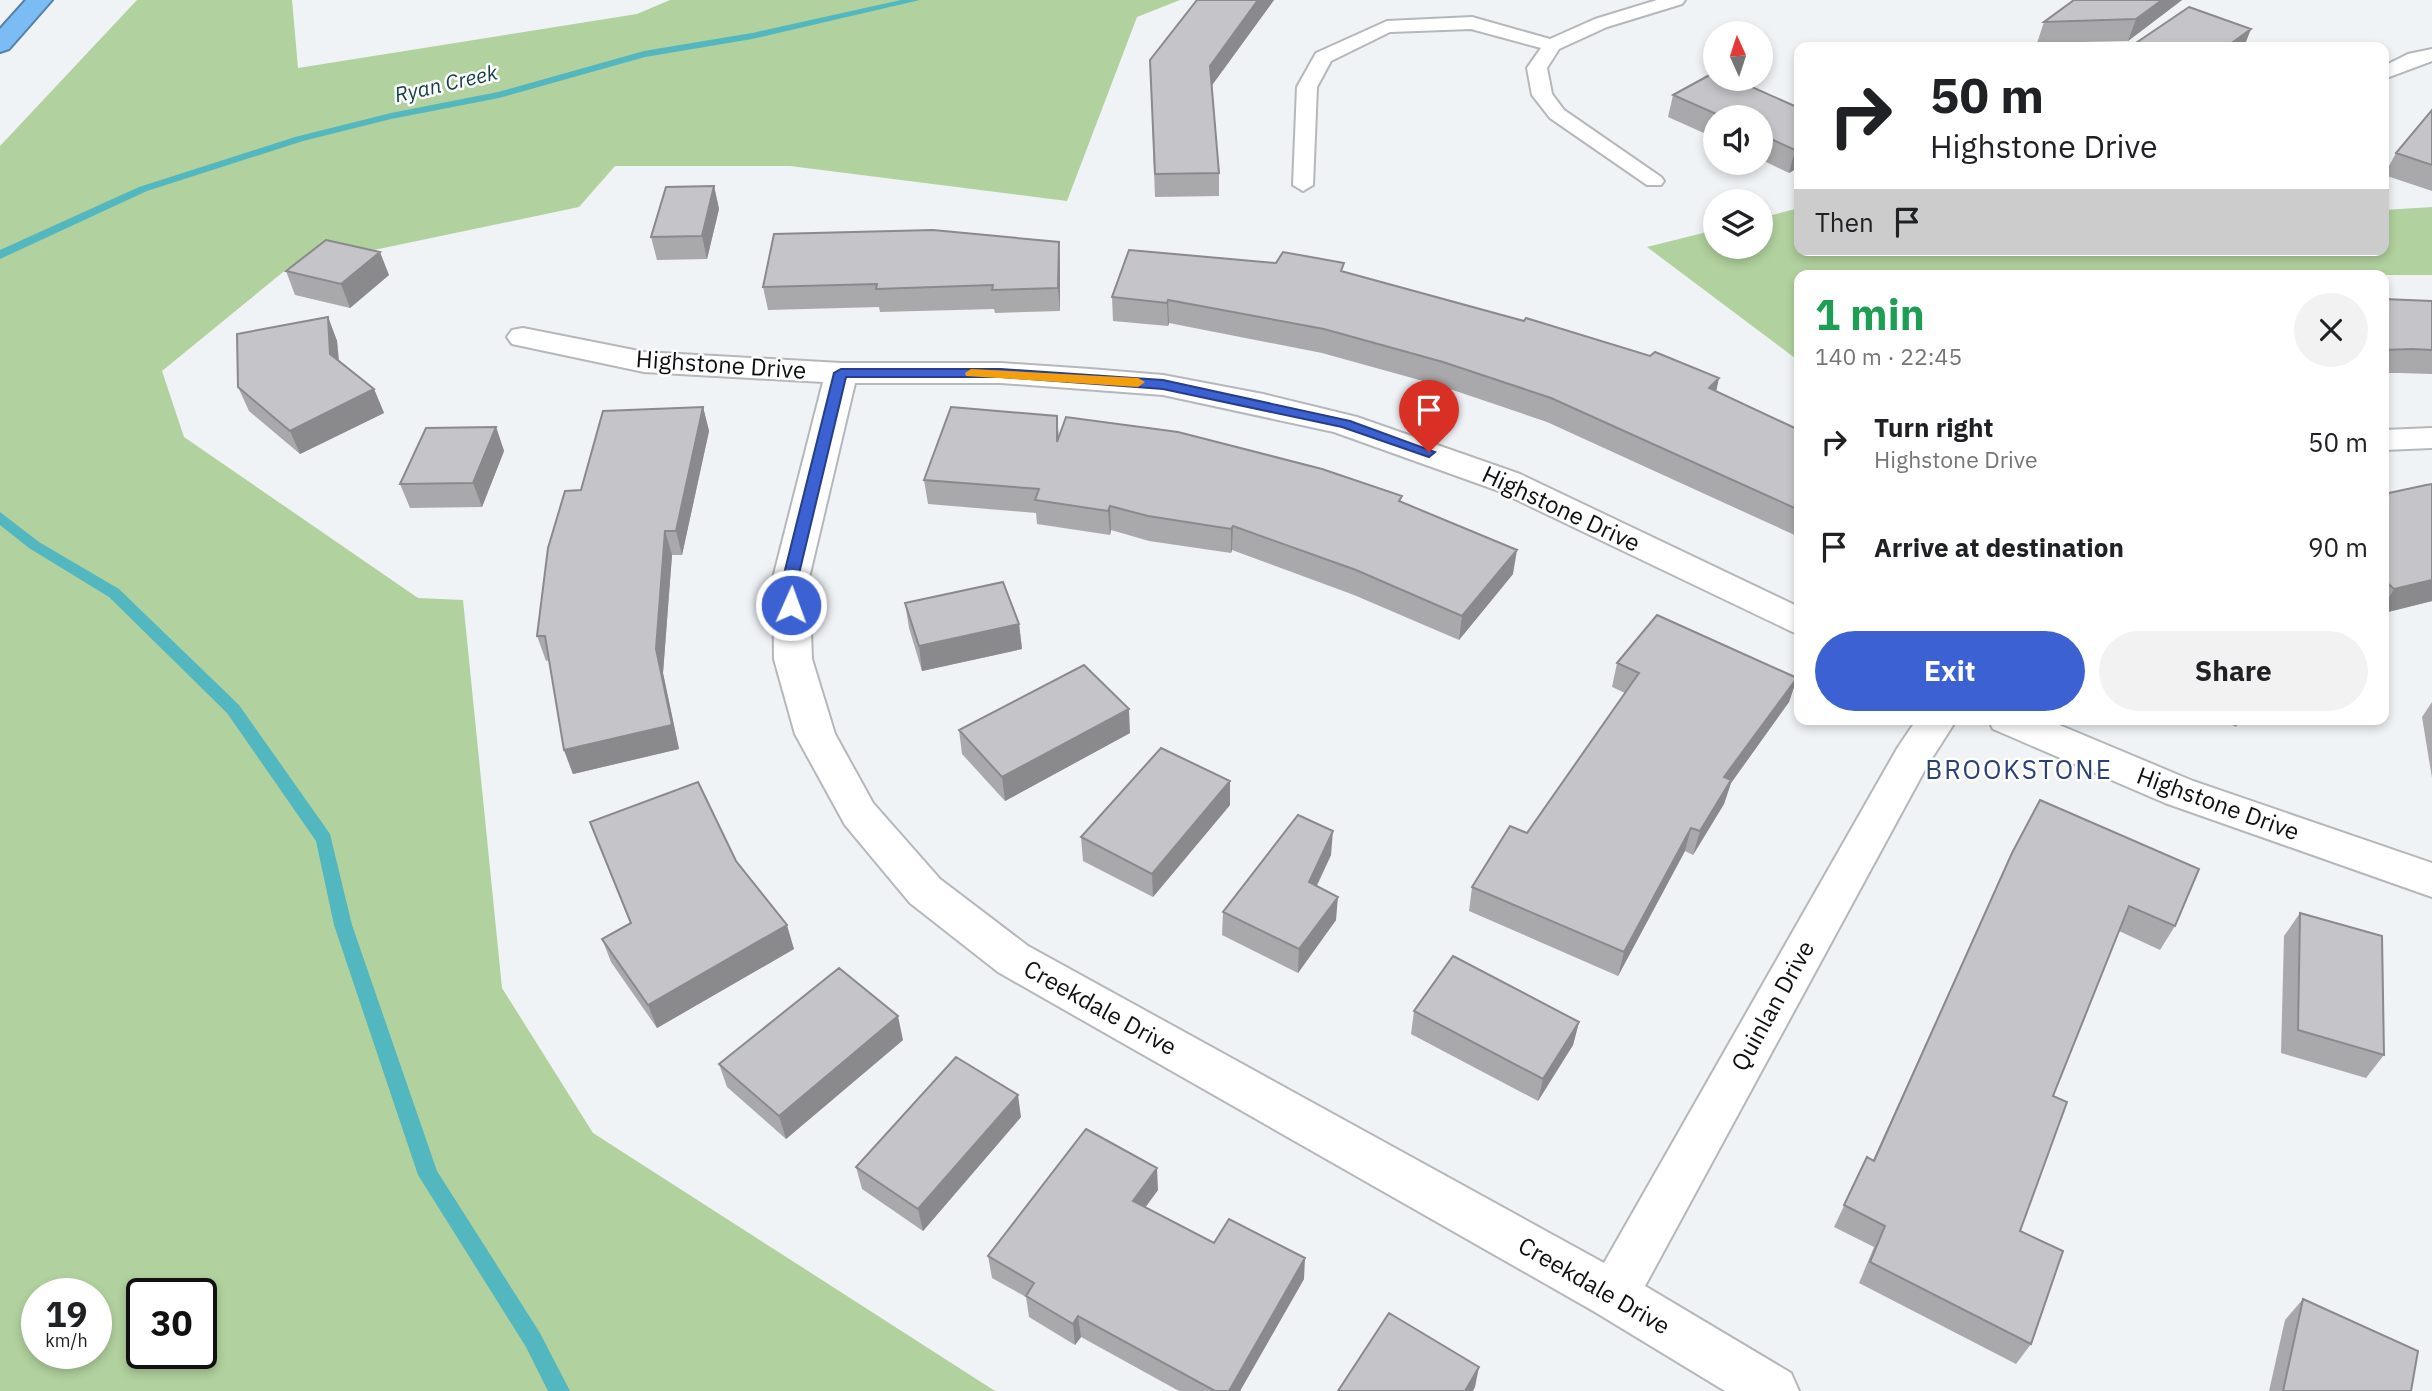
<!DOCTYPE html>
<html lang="en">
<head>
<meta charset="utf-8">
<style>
	:root { --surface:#fff; --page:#f2f2f2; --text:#202124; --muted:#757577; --accent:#3b61d2 }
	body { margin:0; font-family:"IBM Plex Sans",sans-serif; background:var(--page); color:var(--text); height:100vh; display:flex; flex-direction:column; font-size:26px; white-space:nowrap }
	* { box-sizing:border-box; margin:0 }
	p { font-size:23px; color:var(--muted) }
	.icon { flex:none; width:38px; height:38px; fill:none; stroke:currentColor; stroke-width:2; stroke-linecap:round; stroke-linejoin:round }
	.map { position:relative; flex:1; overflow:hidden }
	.side { position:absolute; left:1794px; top:270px; width:595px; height:455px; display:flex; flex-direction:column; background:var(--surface); border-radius:14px; box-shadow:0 4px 10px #0003 }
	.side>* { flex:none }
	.banner { position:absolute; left:1794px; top:42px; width:595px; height:214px; border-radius:14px; box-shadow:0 4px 10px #0003; background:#fff; color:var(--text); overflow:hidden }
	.needle { width:46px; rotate:357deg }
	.controls { position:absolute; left:1703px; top:21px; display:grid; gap:14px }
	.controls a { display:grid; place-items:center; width:70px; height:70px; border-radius:50%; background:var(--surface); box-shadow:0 4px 10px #0003; font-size:35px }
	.speed { position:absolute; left:21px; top:1278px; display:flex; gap:14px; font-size:35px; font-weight:700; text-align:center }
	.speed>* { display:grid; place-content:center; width:91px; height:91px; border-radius:50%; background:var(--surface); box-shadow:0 4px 10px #0003; line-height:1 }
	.speed small { font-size:18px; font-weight:400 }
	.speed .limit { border:4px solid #111; border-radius:10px; background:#fff; color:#111 }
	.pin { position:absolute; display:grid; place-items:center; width:60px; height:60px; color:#fff; margin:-72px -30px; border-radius:50% 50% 50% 0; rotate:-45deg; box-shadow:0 0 7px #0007 }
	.pin .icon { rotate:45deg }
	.me { position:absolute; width:77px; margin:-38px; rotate:2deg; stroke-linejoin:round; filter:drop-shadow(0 0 5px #0008) }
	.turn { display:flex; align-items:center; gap:24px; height:147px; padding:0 21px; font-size:32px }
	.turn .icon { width:91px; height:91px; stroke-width:2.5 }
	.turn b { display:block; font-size:49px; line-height:60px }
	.then { display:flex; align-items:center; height:66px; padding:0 21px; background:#0003; gap:14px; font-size:26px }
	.round { display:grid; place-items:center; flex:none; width:74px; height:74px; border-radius:37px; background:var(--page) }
	.headline { display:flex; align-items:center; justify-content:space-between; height:119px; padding:0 21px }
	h1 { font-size:42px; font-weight:800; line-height:52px; color:#1e9e55 }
	.cta { display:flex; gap:14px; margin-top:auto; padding:14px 21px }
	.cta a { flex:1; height:80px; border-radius:42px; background:var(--accent); color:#fff; font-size:28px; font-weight:800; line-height:80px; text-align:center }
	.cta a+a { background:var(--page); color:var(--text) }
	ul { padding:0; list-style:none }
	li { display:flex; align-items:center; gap:21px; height:105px; padding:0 21px }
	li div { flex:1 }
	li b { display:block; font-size:26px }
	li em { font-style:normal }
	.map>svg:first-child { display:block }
	.green { fill:#b1d19e; fill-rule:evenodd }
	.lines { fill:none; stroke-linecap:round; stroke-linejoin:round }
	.stream { fill:#53b7c0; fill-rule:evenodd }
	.lane-casing { stroke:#b4b7bb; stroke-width:4 }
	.street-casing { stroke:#b4b7bb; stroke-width:4 }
	.highway-casing { stroke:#5580a6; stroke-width:4 }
	.lane { fill:#fff; fill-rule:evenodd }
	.street { fill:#fff; fill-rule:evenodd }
	.highway { fill:#7bbcf5; fill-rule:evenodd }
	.wall { fill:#a9a9ac }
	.shaded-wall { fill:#8a898c }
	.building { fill:#c5c4c8; stroke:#8a898c; stroke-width:2 }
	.route { fill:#3b61d2; stroke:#263f88; stroke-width:2 }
	.slow { fill:#f59e0b }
	.labels { text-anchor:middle; stroke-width:5; stroke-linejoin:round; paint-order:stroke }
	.far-water-label { font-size:21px; font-style:italic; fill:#124145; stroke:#fff }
	.street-label { font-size:24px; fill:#0f1012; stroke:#fff }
	.neighbourhood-label { font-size:26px; letter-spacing:2px; fill:#2b4079; stroke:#fff }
</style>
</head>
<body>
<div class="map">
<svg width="2432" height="1391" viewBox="0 0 2432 1391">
	<rect width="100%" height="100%" fill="#eff3f6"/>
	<!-- green -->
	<path class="green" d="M137 0H292L298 68 637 14 670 0H1180L1137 17 1067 201 790 166H615L579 207 288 268 162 371 184 437 418 598 463 600 502 988 593 1133 995 1391H0V146ZM37 1293H96V1353H37ZM142 1293H201V1353H142Z
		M2432 207V275H1799V361L1647 247 1715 230V247H1760L1761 218 1799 208V250H2384V210Z"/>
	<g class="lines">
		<!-- stream -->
		<path class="stream" d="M901 0H920L752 39 645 57 499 98 391 119 303 141 147 191 0 259V250L139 187 295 137 391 113 498 92 644 51 752 33Z
			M0 512 39 542 119 589 239 705 330 834 352 925 437 1171 540 1333 570 1391H548L526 1347 418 1175 334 925 316 841 227 713 109 597 29 548 0 525Z"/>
		<!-- lane casing -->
		<g class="lane-casing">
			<path id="lane" d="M1657 0H1685L1682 4 1607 27 1559 49 1547 68 1552 94 1564 110 1661 177 1664 181 1661 185H1647L1550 118 1532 95 1527 68 1541 48 1471 29 1390 32 1331 61 1317 87 1313 185 1303 191 1293 185 1297 87 1316 53 1387 21 1472 17 1550 39 1595 19Z
				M2432 49V61L2384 79V66L2408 54Z"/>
		</g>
		<!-- street casing -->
		<g class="street-casing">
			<path id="street" d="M523 328 644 352 841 363H1001L1090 369 1163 375 1263 394 1357 417 1520 474 1799 607V635L1496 490 1334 432 1163 395 1001 383H855L809 578 812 659 835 734 873 803 940 879 1028 946 1604 1263 1898 747 1917 719H1957L1927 766 1645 1286 1791 1373 1799 1391H1725L1595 1312 998 972 910 903 845 825 795 734 774 659 773 578 823 382 644 372 512 344 507 337 512 330Z
				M2432 428V448L2384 450V430Z
				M1988 719H2045L2193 781 2432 863V897L2165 803 1993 729Z"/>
		</g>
		<!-- highway casing -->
		<g class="highway-casing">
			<path id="highway" d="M26 0H52L9 49 0 52V29Z"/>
		</g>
		<!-- lane -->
		<use href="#lane" class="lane"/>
		<!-- street -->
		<use href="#street" class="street"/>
		<!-- highway -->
		<use href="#highway" class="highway"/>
	</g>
	<!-- wall -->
	<path class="wall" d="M1197 0H1274L1212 85 1219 173V196L1155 197 1150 60Z
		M2182 0 2128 41 2037 43 2044 22Z
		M1673 95 1799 108V167L1789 173 1760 159V117H1715V138L1668 117Z
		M2432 110V191L2384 175 2396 153Z
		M714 186 719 209 707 259 657 260 651 237Z
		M1059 242 1060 265V311L995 313 994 309 880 312 879 307 768 310 763 287Z
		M286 271 389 275 350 308 295 295Z
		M1344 272 1716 392 1799 430V537L1547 422 1441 386 1322 353 1169 323 1168 326 1113 321 1112 297Z
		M2384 299 2432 301V374L2399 373H2384Z
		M328 317 337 341 339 360 374 389 384 413 300 454 249 411 238 387Z
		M703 407 709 431 682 555H672L663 673 679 749 573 774 564 750 549 660 546 661 537 636 581 490Z
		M1057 416 1059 437 1402 503 1513 574 1459 640 1354 595 1232 550 1231 553 1149 541 1111 530 1110 535 1037 524 1036 513 928 504 924 480Z
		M496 427 504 451 482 507 410 508 400 484Z
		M2384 494 2432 601 2384 613Z
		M905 603 1019 624 1022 649 922 671 909 628Z
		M1617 663 1797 678 1789 702 1731 783 1724 804 1693 855 1685 851 1618 976 1469 911 1472 887 1527 833 1625 693 1612 687Z
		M2432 702V778L2422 717Z
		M2221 719H2242L2236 727Z
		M959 730 1130 733 1005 801 962 754Z
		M1230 805 1153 897 1083 861 1081 837Z
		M590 822 736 861 794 949 657 1028 611 962 602 939 630 923Z
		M2012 853 2175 926 2160 950 2119 931 2053 1096 2020 1231 2031 1344 2016 1364 1859 1283 1874 1247 1834 1227 1867 1157 1873 1160Z
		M1331 855 1317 886 1336 920 1298 973 1222 935 1223 912Z
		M2300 913 2384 1055 2366 1078 2281 1053 2284 936Z
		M1414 1011 1579 1022 1573 1045 1538 1101 1411 1034Z
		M903 1040 786 1139 727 1087 719 1064Z
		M1021 1117 923 1231 862 1189 856 1167Z
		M1158 1190 1145 1207 1214 1243 1304 1279 1240 1391H1179L1081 1337 1075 1345 1029 1317 1026 1297 992 1278 988 1256Z
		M2303 1299 2411 1391H2269L2285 1320Z"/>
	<!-- shaded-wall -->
	<path class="shaded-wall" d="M1258 0H1274L1210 88V66Z
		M2162 0H2182L2128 41 2136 19Z
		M2251 29 2244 47H2226Z
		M1799 147V167L1789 173 1795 150Z
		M714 186 719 209 707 259 702 236Z
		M1059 242 1060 265V311L1058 288Z
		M380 252 389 275 350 308 341 284Z
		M1168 300 1169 323 1168 326 1167 303Z
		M328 317 337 341 340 377 330 354Z
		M1719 378 1714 402 1709 388Z
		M374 389 384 413 300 454 290 431Z
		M703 407 709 431 682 555 676 531Z
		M496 427 504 451 482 507 473 483Z
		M1110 506 1111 530 1110 535 1108 511Z
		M1233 526 1232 550 1231 553V529Z
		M665 531 672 555 663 673 679 749 573 774 564 750 656 649Z
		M1517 550 1513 574 1459 640 1462 616Z
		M2432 580V601L2384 613V606L2394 589Z
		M1019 624 1022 649 922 671 919 646Z
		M1797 678 1789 702 1731 783 1724 804 1693 855 1700 831 1724 777Z
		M1129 709 1130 733 1005 801 1002 777Z
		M1230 781V805L1153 897 1152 874Z
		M1691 828 1685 851 1618 976 1624 952Z
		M1333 831 1331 855 1307 905 1309 882Z
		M1338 897 1336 920 1298 973 1299 949Z
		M787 925 794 949 657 1028 648 1005Z
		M898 1016 903 1040 786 1139 779 1116Z
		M1579 1022 1573 1045 1538 1101 1543 1079Z
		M1018 1095 1021 1117 923 1231 918 1209Z
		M1157 1168 1158 1190 1134 1223 1133 1201Z
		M1305 1258 1304 1279 1240 1391H1229Z
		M1078 1316 1081 1337 1075 1345 1073 1324Z
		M1479 1367 1475 1387 1473 1391H1465Z"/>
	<!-- building -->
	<path class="building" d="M1197 0H1258L1210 66 1219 173 1155 174 1150 60Z
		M2074 0H2162L2136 19 2044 22Z
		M2189 7 2251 29 2226 47H2130Z
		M1715 72V79H1734L1799 108V147L1795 150 1760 134V117H1723L1673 95Z
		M2432 110V165L2396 153Z
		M714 186 702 236 651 237 666 187Z
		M933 230 1059 242 1058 288 992 290 993 285 876 289 877 284 763 287 774 234Z
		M326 240 380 252 341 284 286 271Z
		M1129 250 1276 263 1283 252 1344 263 1341 271 1524 321 1526 318 1650 356 1655 352 1719 378 1709 388 1799 430V510L1551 398 1443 362 1324 329 1168 300 1167 303 1112 297Z
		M2384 299 2432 301V350L2412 349 2384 350Z
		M328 317 330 354 374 389 290 431 238 387 237 334Z
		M703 407 676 531H665L656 649 672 725 564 750 545 636H537L548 548 565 491 581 490 603 411Z
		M951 407 1057 416V442L1066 417 1178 432 1322 469 1402 496 1399 501 1517 550 1462 616 1356 570 1233 526 1231 529 1148 516 1110 506 1108 511 1035 500 1039 489 924 480Z
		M496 427 473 483 400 484 426 428Z
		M2432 484V580L2394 589 2384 580V494L2426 485Z
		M1003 582 1019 624 919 646 905 603Z
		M1657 615 1797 678 1724 777 1731 780 1700 831 1691 828 1624 952 1472 887 1510 826 1527 833 1639 673 1617 663Z
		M1084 665 1129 709 1002 777 959 730Z
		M1161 748 1230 781 1152 874 1081 837Z
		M698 782 736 861 787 925 648 1005 602 939 631 923 590 822Z
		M2040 800 2199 869 2175 926 2129 906 2053 1096 2067 1102 2020 1231 2063 1251 2031 1344 1870 1262 1885 1226 1844 1205 1867 1157 1874 1161 2012 853Z
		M1298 815 1333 831 1309 882 1338 897 1299 949 1223 912Z
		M2300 913 2382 936 2384 1055 2298 1030Z
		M1453 956 1579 1022 1543 1079 1414 1011Z
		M839 968 898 1016 779 1116 719 1064Z
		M956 1057 1018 1095 918 1209 856 1167Z
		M1086 1129 1157 1168 1133 1201 1214 1243 1229 1219 1305 1258 1229 1391H1215L1078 1316 1073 1324 1026 1296 1034 1283 988 1256Z
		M2303 1299 2418 1351 2411 1391H2283Z
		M1389 1313 1479 1367 1465 1391H1338Z"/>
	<!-- route -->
	<path class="route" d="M841 369H1001L1163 380 1350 421 1435 452 1429 457 1342 427 1163 389 1001 377H846L798 578 799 605 791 610 784 605 783 578 834 373Z"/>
	<!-- slow -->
	<path class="slow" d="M971 369 1138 378 1145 382 1138 387 966 376 965 373Z"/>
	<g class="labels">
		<!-- far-water labels -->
		<g class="far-water-label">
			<text transform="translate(446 84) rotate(-13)" y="7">Ryan Creek</text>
		</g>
		<!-- street labels -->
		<g class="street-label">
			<text transform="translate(721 365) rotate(4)" y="8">Highstone Drive</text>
			<text transform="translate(1561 509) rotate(25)" y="8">Highstone Drive</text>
			<text transform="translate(2218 804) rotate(20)" y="8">Highstone Drive</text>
			<text transform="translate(1773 1006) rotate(-61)" y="8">Quinlan Drive</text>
			<text transform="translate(1100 1008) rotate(29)" y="8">Creekdale Drive</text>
			<text transform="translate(1594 1286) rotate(30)" y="8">Creekdale Drive</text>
		</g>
		<!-- neighbourhood labels -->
		<g class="neighbourhood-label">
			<text x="2019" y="779">BROOKSTONE</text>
		</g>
	</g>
</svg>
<div class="controls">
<a><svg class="needle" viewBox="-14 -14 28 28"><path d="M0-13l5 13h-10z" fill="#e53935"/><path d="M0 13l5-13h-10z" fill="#757577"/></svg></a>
<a><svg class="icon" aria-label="sound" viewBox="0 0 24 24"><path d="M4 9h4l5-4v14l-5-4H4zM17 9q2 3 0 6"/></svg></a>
<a><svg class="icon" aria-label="layers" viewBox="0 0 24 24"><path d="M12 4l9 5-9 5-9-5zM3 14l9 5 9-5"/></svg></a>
</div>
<div class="speed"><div>19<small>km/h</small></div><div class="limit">30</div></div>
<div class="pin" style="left:1429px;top:452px;background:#d93025"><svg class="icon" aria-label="arrive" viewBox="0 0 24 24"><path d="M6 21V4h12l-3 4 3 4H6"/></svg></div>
<svg class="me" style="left:791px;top:605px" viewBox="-20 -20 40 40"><circle r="17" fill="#3b61d2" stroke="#fff" stroke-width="3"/><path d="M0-11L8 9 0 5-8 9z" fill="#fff"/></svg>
<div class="banner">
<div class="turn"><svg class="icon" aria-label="right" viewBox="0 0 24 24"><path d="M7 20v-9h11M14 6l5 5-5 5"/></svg><div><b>50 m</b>Highstone Drive</div></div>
<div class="then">Then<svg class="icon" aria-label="arrive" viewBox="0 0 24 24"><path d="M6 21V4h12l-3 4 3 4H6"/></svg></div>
</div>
<section class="side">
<div class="headline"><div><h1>1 min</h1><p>140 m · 22:45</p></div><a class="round"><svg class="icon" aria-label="close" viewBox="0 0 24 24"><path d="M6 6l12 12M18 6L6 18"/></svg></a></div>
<ul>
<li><svg class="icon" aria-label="right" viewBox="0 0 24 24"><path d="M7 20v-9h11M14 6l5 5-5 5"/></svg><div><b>Turn right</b><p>Highstone Drive</p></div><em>50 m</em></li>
<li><svg class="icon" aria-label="arrive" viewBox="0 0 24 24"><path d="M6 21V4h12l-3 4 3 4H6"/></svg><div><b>Arrive at destination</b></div><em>90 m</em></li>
</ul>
<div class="cta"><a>Exit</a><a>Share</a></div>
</section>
</div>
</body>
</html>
